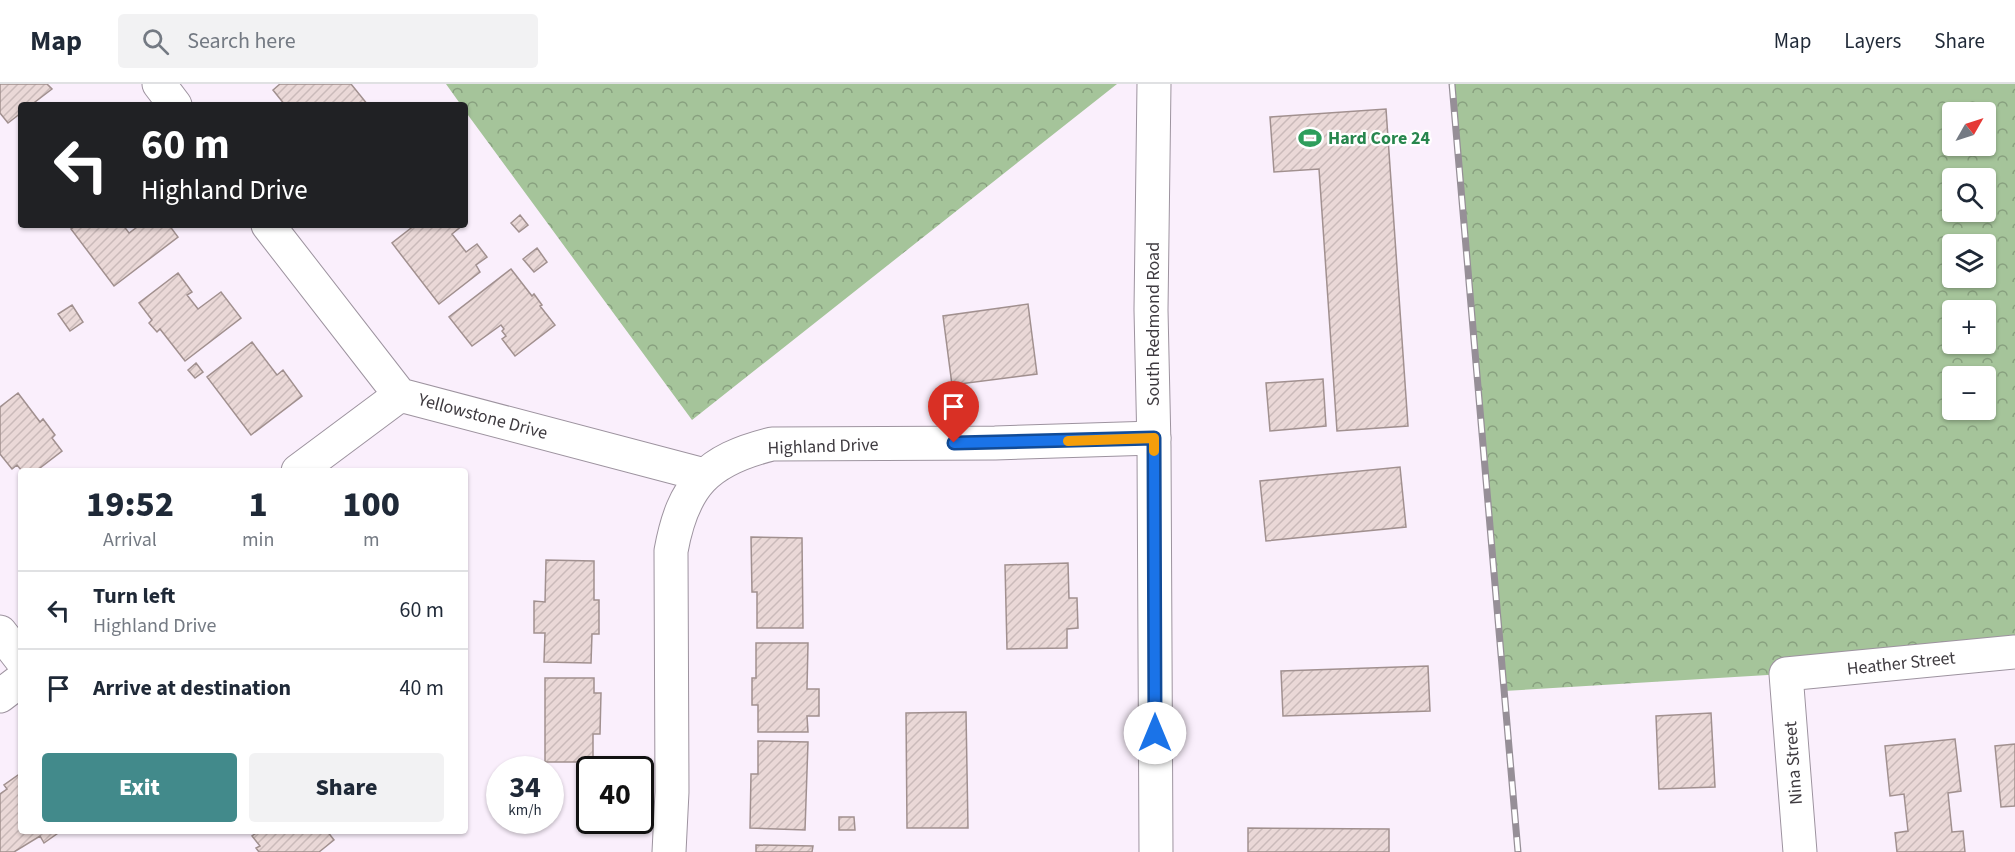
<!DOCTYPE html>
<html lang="en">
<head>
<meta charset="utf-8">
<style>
	:root { --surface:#fff; --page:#f2f2f3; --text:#1f2937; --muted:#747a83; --line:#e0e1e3; --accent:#428a8b }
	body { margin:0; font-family:"Source Sans 3",sans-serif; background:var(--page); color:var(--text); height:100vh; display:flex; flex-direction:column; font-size:22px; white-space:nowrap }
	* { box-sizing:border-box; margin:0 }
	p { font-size:20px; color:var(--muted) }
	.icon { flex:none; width:33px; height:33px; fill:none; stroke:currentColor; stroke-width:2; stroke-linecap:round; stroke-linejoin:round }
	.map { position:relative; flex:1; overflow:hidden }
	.drawer { position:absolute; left:18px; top:384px; width:450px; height:366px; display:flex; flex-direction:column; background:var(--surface); border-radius:6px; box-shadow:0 2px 4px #0004 }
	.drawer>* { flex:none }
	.top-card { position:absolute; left:18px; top:18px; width:450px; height:126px; border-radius:6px; box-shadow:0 2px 4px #0004; background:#202124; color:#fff; overflow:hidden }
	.needle { width:39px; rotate:51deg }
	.fabs { position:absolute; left:1942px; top:18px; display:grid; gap:12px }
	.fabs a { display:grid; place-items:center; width:54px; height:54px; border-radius:6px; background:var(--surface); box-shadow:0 2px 4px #0004; font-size:30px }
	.speed { position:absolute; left:486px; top:672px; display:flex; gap:12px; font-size:30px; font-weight:700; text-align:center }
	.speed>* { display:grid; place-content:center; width:78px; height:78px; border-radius:50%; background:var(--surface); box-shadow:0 2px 4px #0004; line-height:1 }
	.speed small { font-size:15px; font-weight:400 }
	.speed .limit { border:3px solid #111; border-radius:9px; background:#fff; color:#111 }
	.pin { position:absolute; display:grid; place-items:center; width:51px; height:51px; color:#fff; margin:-62px -26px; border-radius:50% 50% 50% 0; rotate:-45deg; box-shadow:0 0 6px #0007 }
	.pin .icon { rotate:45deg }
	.me { position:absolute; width:66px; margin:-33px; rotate:0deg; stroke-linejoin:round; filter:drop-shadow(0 0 4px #0008) }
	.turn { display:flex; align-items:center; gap:21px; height:126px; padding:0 24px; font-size:27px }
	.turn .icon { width:78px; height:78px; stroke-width:2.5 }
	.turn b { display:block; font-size:42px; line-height:51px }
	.eta { display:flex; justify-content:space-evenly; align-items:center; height:102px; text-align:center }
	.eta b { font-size:36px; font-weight:800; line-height:42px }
	.action { display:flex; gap:12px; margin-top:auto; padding:12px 24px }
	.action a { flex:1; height:69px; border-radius:6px; background:var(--accent); color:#fff; font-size:24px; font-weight:800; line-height:69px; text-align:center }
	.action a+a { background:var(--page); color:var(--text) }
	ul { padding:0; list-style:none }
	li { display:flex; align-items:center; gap:18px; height:78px; padding:0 24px; border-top:2px solid var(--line) }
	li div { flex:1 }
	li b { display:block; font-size:22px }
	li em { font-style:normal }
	header { display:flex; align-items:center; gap:36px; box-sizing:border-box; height:84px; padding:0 30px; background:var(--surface); border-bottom:2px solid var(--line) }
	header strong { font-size:28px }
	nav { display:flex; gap:33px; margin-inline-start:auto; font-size:21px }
	.search { width:420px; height:54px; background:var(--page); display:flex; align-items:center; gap:15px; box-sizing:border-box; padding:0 21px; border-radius:6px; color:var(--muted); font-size:22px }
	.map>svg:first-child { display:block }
	.forest { fill:url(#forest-crowns); fill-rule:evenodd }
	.building { fill:url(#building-hatch); stroke:#a1908f; stroke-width:1.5 }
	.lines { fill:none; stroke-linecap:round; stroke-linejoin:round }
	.minor-casing { stroke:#9d939f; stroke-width:35 }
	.tertiary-casing { stroke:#9d939f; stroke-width:35 }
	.minor { stroke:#fff; stroke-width:33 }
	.tertiary { stroke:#fff; stroke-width:33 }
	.rail-casing { stroke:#968f97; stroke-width:7 }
	.rail { stroke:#fff; stroke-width:4.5; stroke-dasharray:14; stroke-linecap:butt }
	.route-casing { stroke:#114b97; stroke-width:15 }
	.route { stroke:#1a73e8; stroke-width:10 }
	.slow { stroke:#f59e0b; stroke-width:10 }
	.labels { text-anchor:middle; stroke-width:4.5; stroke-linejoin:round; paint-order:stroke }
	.leisure-label { font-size:18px; font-weight:bold; fill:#27864d; stroke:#fff; text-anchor:start }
	.street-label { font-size:18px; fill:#3f3b40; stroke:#fff }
</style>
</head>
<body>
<header>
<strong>Map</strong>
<div class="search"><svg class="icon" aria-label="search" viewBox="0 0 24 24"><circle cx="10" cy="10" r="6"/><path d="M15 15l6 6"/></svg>Search here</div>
<nav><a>Map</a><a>Layers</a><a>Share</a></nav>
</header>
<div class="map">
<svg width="2015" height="768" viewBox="0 0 2015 768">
	<defs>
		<pattern id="forest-crowns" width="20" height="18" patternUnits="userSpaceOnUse" patternTransform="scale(1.5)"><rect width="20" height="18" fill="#a5c49a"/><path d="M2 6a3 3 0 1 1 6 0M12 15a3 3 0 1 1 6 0" fill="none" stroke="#88a07f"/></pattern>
		<pattern id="building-hatch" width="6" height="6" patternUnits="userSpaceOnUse" patternTransform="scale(1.5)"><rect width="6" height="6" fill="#ead8d7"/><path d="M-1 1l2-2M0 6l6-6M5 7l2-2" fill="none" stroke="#cababa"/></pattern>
	</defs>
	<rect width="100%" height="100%" fill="#faeffc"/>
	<!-- forest -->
	<path class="forest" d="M446 0H1117L692 336 465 27V21H461Z
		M1452 0H2015V568L1786 590 1504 607ZM1953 28H1986V62H1953ZM1953 94H1986V128H1953ZM1953 160H1986V194H1953ZM1953 226H1986V260H1953ZM1953 292H1986V326H1953Z"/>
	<!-- building -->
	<path class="building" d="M0 0H47L52 5 31 21H21V29L8 39 0 29Z
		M280 0H351L368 21H285L273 6Z
		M1386 25 1408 342 1337 347 1319 85 1274 88 1270 33Z
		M520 131 528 141 519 148 511 139Z
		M77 141H123L129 149 140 141H169L178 153 114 202 71 145Z
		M415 141H463L452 150 466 168 477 160 487 173 476 181 480 188 439 220 392 159Z
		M537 164 547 178 534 188 523 175Z
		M511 185 532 212 534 210 542 221 540 222 555 241 515 272 502 255 506 252 502 247 504 245 501 241 472 262 449 233Z
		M178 189 192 208 187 211 198 225 221 208 241 234 185 277 160 245 157 248 149 239 152 236 139 219Z
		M1028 220 1037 290 952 301 943 232Z
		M72 221 83 238 70 247 58 230Z
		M252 258 277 291 283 286 302 312 251 351 207 293Z
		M196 279 203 288 195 294 188 286Z
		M1323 295 1326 342 1270 347 1266 299Z
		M18 309 40 338 43 335 55 351 52 354 62 367 36 387H22L17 381 12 385 0 370V323Z
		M1400 383 1406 443 1266 457 1260 397Z
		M751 453 802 454 803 544H757V508H752Z
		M546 476 594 477V516H599V550H592L591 579 544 578 545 549H534V517L545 518Z
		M1068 479 1069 514H1077L1078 544 1067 545V564L1007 565 1005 481Z
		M756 559H808L807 605H819V632H807L808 648H758V621H752V594H756Z
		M1428 582 1430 627 1283 632 1281 587Z
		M545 594H594V609H601L600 650H593V678H545Z
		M966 628 968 744H907L906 629Z
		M1711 629 1715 703 1659 705 1656 632Z
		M1955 655 1961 707 1948 709 1952 748 1963 747 1965 768H1897L1895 749 1908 747 1904 710 1890 712 1885 662Z
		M758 657 808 658 805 746 750 744 751 690H758Z
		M2015 660V722L2001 723 1995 662Z
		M21 689V747H61L44 759 40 752 14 768H0V710L7 705 4 701Z
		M839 733H854L855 746H839Z
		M1248 744 1389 745V768H1248Z
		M259 747H327L334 756 319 768H259L256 764 260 762 252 752Z
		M756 761 813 762 812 768H756Z"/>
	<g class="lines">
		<!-- minor casing -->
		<g class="minor-casing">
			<path id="minor" d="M159 0 175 21
				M268 141 400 311 704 391
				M298 387 400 311
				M0 548 21 575
				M0 612 21 596
				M669 768 672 708 671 467C683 401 707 376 772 360L995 359 1154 354
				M1800 768 1786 590 2015 568"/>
		</g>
		<!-- tertiary casing -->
		<g class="tertiary-casing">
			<path id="tertiary" d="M1154 0 1151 226 1154 363 1156 768"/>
		</g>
		<!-- minor -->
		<use href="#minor" class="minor"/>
		<!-- tertiary -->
		<use href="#tertiary" class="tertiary"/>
		<!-- rail casing -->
		<g class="rail-casing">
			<path id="rail" d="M1452 0 1518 768"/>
		</g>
		<!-- rail -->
		<use href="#rail" class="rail"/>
	</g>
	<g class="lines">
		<!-- route casing -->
		<g class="route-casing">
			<path id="route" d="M954 359 1154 354 1155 649"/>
		</g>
		<!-- route -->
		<use href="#route" class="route"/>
		<!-- slow -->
		<path class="slow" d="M1068 357 1154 354V367"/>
	</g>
	<!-- icons -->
	<defs>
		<g id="stadium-bare" transform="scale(1.8)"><path d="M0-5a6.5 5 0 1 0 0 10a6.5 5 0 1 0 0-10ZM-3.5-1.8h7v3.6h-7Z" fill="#2e9e5b" stroke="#fff" stroke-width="2.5" paint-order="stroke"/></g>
	</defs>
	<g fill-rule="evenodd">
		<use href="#stadium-bare" x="1310" y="54"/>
	</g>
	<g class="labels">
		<!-- leisure labels -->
		<g class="leisure-label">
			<text x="1328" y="60">Hard Core 24</text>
		</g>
		<!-- street labels -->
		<g class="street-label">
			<text transform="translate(1153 240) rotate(-90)" y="6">South Redmond Road</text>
			<text transform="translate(483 332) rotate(15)" y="6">Yellowstone Drive</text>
			<text transform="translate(823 362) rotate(-2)" y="6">Highland Drive</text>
			<text transform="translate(1901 579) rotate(-6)" y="6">Heather Street</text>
			<text transform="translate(1793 679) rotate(-94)" y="6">Nina Street</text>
		</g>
	</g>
</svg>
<div class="fabs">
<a><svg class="needle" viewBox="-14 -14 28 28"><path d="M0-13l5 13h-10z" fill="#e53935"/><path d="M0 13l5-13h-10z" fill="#747a83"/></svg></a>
<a><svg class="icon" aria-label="search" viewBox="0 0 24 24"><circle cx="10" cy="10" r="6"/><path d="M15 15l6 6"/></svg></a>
<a><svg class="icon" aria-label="layers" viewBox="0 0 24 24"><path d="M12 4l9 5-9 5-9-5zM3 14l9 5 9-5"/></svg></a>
<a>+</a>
<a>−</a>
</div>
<div class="speed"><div>34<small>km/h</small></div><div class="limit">40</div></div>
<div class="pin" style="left:954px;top:359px;background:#d93025"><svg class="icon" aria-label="arrive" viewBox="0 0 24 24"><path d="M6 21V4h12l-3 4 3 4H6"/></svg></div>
<svg class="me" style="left:1155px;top:649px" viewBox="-20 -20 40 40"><circle r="19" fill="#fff"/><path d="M0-13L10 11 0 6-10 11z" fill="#1a73e8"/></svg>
<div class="top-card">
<div class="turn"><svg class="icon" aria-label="left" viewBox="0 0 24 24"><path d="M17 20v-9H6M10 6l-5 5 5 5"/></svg><div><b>60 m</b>Highland Drive</div></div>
</div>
<section class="drawer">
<div class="eta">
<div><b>19:52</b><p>Arrival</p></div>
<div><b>1</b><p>min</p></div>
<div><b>100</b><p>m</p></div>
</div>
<ul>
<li><svg class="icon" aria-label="left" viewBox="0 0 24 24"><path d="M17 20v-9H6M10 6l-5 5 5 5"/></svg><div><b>Turn left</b><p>Highland Drive</p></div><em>60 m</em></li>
<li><svg class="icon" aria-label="arrive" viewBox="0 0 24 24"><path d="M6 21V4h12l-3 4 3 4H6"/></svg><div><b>Arrive at destination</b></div><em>40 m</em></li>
</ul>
<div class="action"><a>Exit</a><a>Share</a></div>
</section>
</div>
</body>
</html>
